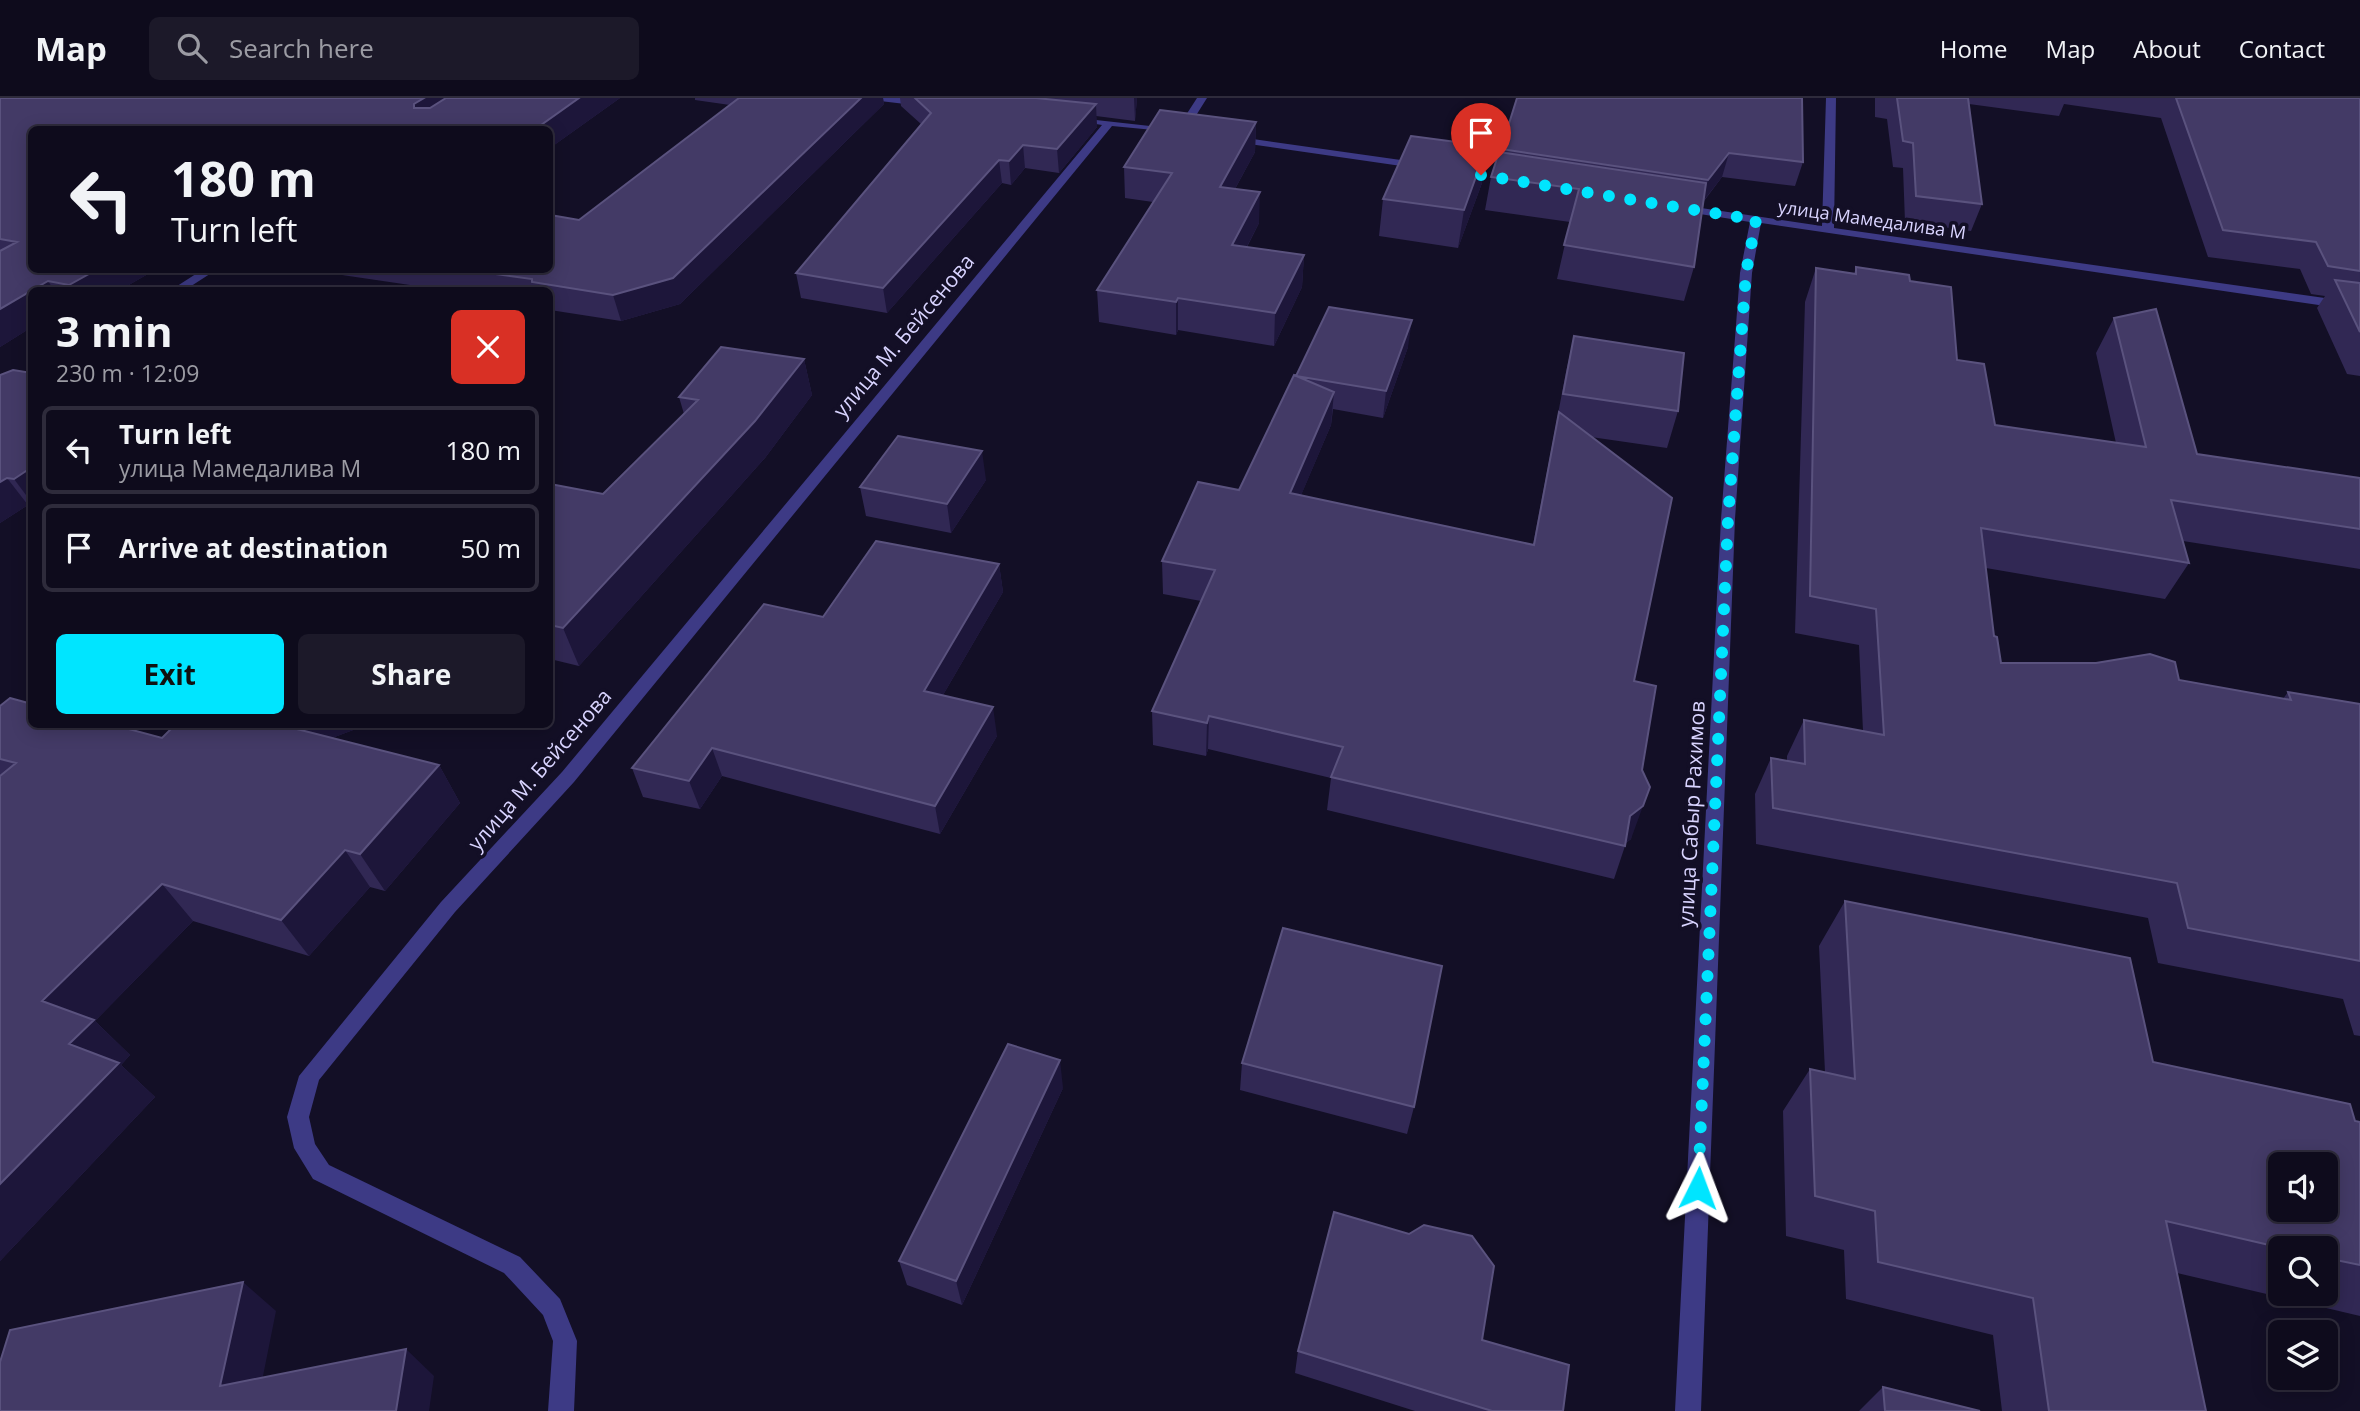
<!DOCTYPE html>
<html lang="en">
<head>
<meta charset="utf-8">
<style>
	:root { --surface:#0e0b1c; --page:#1c1929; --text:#f1f3f6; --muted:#9b9ba3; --line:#2e2b3b; --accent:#00e5ff }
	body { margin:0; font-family:"Open Sans",sans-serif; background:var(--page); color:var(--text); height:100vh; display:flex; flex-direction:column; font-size:26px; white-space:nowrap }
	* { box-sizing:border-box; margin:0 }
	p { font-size:23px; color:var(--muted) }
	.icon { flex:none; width:38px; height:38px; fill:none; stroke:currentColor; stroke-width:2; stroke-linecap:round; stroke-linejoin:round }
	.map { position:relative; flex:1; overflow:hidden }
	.side { position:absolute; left:28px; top:189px; width:525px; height:441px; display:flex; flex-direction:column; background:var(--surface); border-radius:10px; box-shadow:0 4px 18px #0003,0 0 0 2px var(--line) }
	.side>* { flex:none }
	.top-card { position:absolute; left:28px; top:28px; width:525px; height:147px; border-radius:10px; box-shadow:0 4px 18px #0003,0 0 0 2px var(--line); background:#0e0b1c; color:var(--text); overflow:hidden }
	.fabs { position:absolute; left:2268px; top:1054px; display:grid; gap:14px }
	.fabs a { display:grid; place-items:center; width:70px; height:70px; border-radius:10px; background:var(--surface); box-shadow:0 4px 18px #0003,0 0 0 2px var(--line); font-size:35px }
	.pin { position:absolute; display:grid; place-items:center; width:60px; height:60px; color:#fff; margin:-72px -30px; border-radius:50% 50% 50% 0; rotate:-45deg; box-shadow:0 0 7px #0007 }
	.pin .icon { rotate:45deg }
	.me { position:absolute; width:77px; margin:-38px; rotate:3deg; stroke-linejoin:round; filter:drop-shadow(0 0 5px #0008) }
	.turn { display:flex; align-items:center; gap:24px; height:147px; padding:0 28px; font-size:32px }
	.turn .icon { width:91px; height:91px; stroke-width:2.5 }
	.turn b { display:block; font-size:49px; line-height:60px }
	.round { display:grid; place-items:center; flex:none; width:74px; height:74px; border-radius:10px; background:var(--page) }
	.summary { display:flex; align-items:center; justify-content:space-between; height:119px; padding:0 28px }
	h1 { font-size:42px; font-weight:700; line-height:52px }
	.primary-button { display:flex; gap:14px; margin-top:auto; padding:14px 28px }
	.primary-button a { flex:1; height:80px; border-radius:10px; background:var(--accent); color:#111; font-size:28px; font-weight:700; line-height:80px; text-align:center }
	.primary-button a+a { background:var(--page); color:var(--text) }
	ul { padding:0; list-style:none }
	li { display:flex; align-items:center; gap:21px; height:88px; margin:0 14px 10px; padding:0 14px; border:4px solid var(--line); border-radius:10px }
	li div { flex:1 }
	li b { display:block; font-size:26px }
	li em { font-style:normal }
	header { display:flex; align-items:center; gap:42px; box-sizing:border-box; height:98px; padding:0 35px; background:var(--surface); border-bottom:2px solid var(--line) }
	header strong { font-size:33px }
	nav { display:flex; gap:38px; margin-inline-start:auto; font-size:24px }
	.search { width:490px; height:63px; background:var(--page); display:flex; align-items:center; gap:18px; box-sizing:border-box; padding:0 24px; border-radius:10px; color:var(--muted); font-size:26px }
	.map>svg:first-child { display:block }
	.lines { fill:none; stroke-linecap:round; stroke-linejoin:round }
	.minor { fill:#3d3a85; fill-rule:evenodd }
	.wall { fill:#312854; fill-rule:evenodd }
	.shaded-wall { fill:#1d163a }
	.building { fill:#433a66; stroke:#5a527e; stroke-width:2; fill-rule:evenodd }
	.route { stroke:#00e5ff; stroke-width:12; stroke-dasharray:0 21.6 }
	.labels { text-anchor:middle; stroke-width:7; stroke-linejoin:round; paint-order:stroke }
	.far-street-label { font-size:18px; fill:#d9d4ff; stroke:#130f26 }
	.street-label { font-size:21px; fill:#d9d4ff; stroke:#130f26 }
</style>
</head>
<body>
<header>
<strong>Map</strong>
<div class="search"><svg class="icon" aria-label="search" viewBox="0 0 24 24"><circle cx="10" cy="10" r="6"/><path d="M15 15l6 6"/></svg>Search here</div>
<nav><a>Home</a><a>Map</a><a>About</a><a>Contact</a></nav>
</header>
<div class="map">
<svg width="2360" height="1313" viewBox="0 0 2360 1313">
	<rect width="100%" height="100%" fill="#130f26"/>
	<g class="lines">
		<!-- minor -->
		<path class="minor" d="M875 0H905L927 5 922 8 880 3Z
			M1197 0H1207L1185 35 1112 28 574 684 455 814 319 982 309 1019 315 1046 329 1067 520 1159 560 1201 577 1243 574 1313H548L553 1243 543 1217 504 1175 313 1081 294 1050 287 1019 299 978 441 804 562 674 1102 27 1096 26V22L1177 31Z
			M1826 0H1836L1834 130 2360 205V213L1761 125 1752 175 1735 421 1701 1313H1675L1721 421 1740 175 1750 124 1681 113 1675 110 1681 107 1822 128Z
			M1232 38 1422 65 1427 68 1422 71 1228 43 1227 41Z
			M202 172H216L185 192H171Z"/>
	</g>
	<!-- wall -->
	<path class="wall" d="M0 0H620L550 50 32 32V172H155L120 192H32V229L0 249Z
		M695 0H883L884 6 680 206 621 223 550 212V192H444L308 172H550L579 122 730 7 695 2Z
		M900 0H1137L1135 23 1096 18 1097 29 1059 75 1025 70 1011 87 1002 85 887 215 801 200 796 175 921 26 901 8Z
		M1517 0 1803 64 1795 88 1722 79 1704 103 1694 169 1684 203 1557 181 1570 124 1485 112 1491 79 1500 54Z
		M1875 0H2360V278L2347 276 2317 210 2325 198 2311 196 2300 171 2208 159 2161 20 2064 6 2059 18 1969 6 1982 106 1971 133 1905 124 1903 70 1893 69 1887 21 1875 19Z
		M1256 24 1255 54 1235 91 1259 125 1247 149 1304 157 1302 189 1274 248 1178 232 1176 237 1099 224 1097 192 1153 104 1125 100 1124 69Z
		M1482 85 1458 150 1379 138 1383 101Z
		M1856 169 1910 183 1957 262 1995 327 2116 345 2096 255 2114 220 2197 356 2360 380V471L2183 443 2189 465 2165 501 1986 470 1994 538 2001 565 2179 582 2283 601 2288 594 2360 606V938L2354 937 2343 901 2158 865 2148 820 1756 746 1755 696 1771 660 1787 663V658L1804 622 1863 633 1859 547 1795 535 1805 204 1816 170 1854 176Z
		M1574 238 1678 313 1667 350 1591 339 1634 583 1642 672 1631 741 1626 745 1614 781 1327 712 1331 680 1208 651 1206 658 1153 647 1152 613 1201 503 1163 496 1162 463 1239 392 1296 278 1408 249 1383 320 1333 311 1331 327 1301 397 1533 447 1566 274Z
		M804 261 812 297 765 360 579 568 550 561V386L603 396 684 316 679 299Z
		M32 275V408L28 407 0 425V277Z
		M986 382 951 435 866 418 860 389Z
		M999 466 1003 494 943 597 997 638 940 736 722 678 700 711 643 699 632 670 823 519Z
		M0 608 162 640 369 626 332 640 439 667 460 705 385 793 370 789 309 858 193 823 95 923 130 957 121 967 155 999 0 1163Z
		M1845 803 2153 964 2360 1024V1218L2177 1175 2206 1313H2002L1993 1237 1846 1201 1844 1152 1786 1138 1783 1013 1810 971 1825 974 1819 848ZM2280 1150H2326V1195H2280Z
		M1242 965 1414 1009 1407 1036 1240 992Z
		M1063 990 962 1207 907 1187 899 1163Z
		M1482 1242 1563 1313H1415L1295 1275 1298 1253Z
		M1883 1289 1980 1313H1859Z"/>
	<!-- shaded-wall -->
	<path class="shaded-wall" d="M424 0H471L424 30 414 10V6Z
		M579 0H620L550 50V32H534Z
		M861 0H883L884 6 680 206 621 223 613 197Z
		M1134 0H1137L1135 23Z
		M1096 6 1097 29 1059 75 1057 51Z
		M1256 24 1255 54 1219 120 1220 89Z
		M1023 47 1025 70 1011 87 1009 63Z
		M1487 48 1482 85 1458 150 1464 112Z
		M1729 55 1722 79 1701 106 1708 82Z
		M999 62 1002 85 887 215 883 190Z
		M1260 94 1259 125 1231 179 1232 147Z
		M1304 157 1302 189 1274 248 1275 215Z
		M96 172H155L120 192H73L69 187Z
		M48 183 54 192H32Z
		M32 193V229L0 249V211Z
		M1178 200V232L1176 237V204Z
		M1412 222 1408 249 1383 320 1386 293Z
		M804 261 812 297 765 360 579 568 563 530Z
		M1334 294 1331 327 1288 428 1290 395Z
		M982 353 986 382 951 435 947 406Z
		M32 369V405L14 381Z
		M7 380 28 407 0 425V384Z
		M999 466 1003 494 929 621 924 593Z
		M993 609 997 638 940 736 935 708Z
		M1209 618 1208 651 1206 658 1207 625Z
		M260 626H369L282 659Z
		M712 650 722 678 700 711 689 683Z
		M439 667 460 705 385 793 360 756Z
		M1643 708 1631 741 1623 747 1630 718Z
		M345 752 370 789 309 858 281 822Z
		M162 786 193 823 95 923 130 957 121 967 155 999 0 1163V1086L69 946 42 903Z
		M1060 962 1063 990 962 1207 956 1183Z
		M243 1184 276 1213 256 1313 220 1288Z
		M406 1251 434 1278 429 1313H396Z"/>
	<!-- building -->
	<path class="building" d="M0 0H424L414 6V10H430L446 0H579L534 32H32V172H96L69 187 48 183 0 211V153L17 144 0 141Z
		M739 0H861L673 180 613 197 532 184V181L467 172H550V117L579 122Z
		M915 0H1036L1096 6 1057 51 1023 47 1009 63 999 62 883 190 796 175 931 15Z
		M1517 0H1802L1803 64 1729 55 1708 82 1501 51Z
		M1897 0H1968L1982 106 1916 98 1913 45 1903 43Z
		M2176 0H2360V173L2328 168 2316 144 2223 132Z
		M1160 12 1256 24 1220 89 1260 94 1232 147 1304 157 1275 215 1178 200 1176 204 1097 192 1172 75 1124 69Z
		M1411 38 1487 48 1464 112 1383 101Z
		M1499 54 1706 85 1694 169 1564 147 1579 91 1491 79Z
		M1856 169 1909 177 1910 183 1951 189 1957 262 1984 266 1995 327 2146 349 2114 220 2156 211 2197 356 2360 380V431L2171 402 2189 465 1981 430 1994 538 1997 539 2001 565H2096L2150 556 2175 564 2179 582 2291 602 2288 594 2360 606V863L2188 830 2177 785 1773 710 1771 660 1805 666 1804 622 1884 637 1876 511 1810 498 1816 170 1856 176Z
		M2335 182 2360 185V234Z
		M1329 209 1412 222 1386 293 1296 278Z
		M1574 238 1684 255 1678 313 1563 296Z
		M721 249 804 261 755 323 563 530 550 527V386L603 396 698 302 679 299Z
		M13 272 32 275V369L14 381 7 380 0 384V277Z
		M1294 277 1334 294 1290 395 1534 447 1559 314 1672 400 1634 583 1656 588 1642 672 1650 689 1643 708 1630 718 1625 748 1331 679 1343 649 1209 618 1207 625 1152 613 1215 472 1162 463 1198 384 1239 392Z
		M898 338 982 353 947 406 860 389Z
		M876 443 999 466 924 593 993 609 935 708 712 650 689 683 632 670 764 506 823 519Z
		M10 600 32 606V626H110L162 640 176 626H277L439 667 360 756 345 752 281 822 162 786 42 903 94 922 69 946 119 965 0 1086V678L16 665 0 661V608Z
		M1845 803 2130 860 2153 964 2350 1006 2355 1023 2360 1024V1167L2326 1160V1150H2282L2166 1123 2206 1313H2049L2033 1200 1878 1164 1875 1113 1815 1098 1810 971 1855 981ZM2280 1066H2326V1111H2280Z
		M1283 830 1442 868 1414 1009 1242 965Z
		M1008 946 1060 962 956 1183 899 1163Z
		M1334 1114 1409 1136 1424 1127 1472 1138 1494 1168 1482 1242 1569 1267 1563 1313H1492L1298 1253Z
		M243 1184 220 1288 406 1251 396 1313H0V1264L10 1232Z
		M1883 1289 1980 1313H1885Z"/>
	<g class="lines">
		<!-- route -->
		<path class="route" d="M1481 77 1756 122 1746 175 1728 421 1698 1090"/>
	</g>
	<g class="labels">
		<!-- far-street labels -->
		<g class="far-street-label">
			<text transform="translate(1872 122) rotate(8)" y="6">улица Мамедалива М</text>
		</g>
		<!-- street labels -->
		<g class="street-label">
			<text transform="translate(904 238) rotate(-50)" y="7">улица М. Бейсенова</text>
			<text transform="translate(540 672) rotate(-49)" y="7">улица М. Бейсенова</text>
			<text transform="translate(1692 716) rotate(-87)" y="7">улица Сабыр Рахимов</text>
		</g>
	</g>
</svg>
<div class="fabs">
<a><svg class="icon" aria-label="sound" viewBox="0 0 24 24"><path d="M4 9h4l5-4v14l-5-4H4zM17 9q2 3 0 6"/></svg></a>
<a><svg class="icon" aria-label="search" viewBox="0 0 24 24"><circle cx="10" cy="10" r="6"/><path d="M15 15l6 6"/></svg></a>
<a><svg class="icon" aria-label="layers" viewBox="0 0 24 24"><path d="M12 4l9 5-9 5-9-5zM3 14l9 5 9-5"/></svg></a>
</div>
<div class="pin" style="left:1481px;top:77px;background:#d93025"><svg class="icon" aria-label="arrive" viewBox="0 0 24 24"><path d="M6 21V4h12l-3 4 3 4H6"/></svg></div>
<svg class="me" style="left:1698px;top:1090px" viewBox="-20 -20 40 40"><path d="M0-17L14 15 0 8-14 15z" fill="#00e5ff" stroke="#fff" stroke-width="4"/></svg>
<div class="top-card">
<div class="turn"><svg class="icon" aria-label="left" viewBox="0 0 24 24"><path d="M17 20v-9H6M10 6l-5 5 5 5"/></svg><div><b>180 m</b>Turn left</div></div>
</div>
<section class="side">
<div class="summary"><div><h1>3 min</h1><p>230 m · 12:09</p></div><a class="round" style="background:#d93025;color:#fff"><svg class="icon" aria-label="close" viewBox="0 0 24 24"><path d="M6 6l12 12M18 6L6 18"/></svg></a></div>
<ul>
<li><svg class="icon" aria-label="left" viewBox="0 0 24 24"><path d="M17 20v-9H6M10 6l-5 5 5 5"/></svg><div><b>Turn left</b><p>улица Мамедалива М</p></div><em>180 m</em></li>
<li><svg class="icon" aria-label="arrive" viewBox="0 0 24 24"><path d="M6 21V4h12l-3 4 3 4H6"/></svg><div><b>Arrive at destination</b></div><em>50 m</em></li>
</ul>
<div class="primary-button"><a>Exit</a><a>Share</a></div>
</section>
</div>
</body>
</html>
